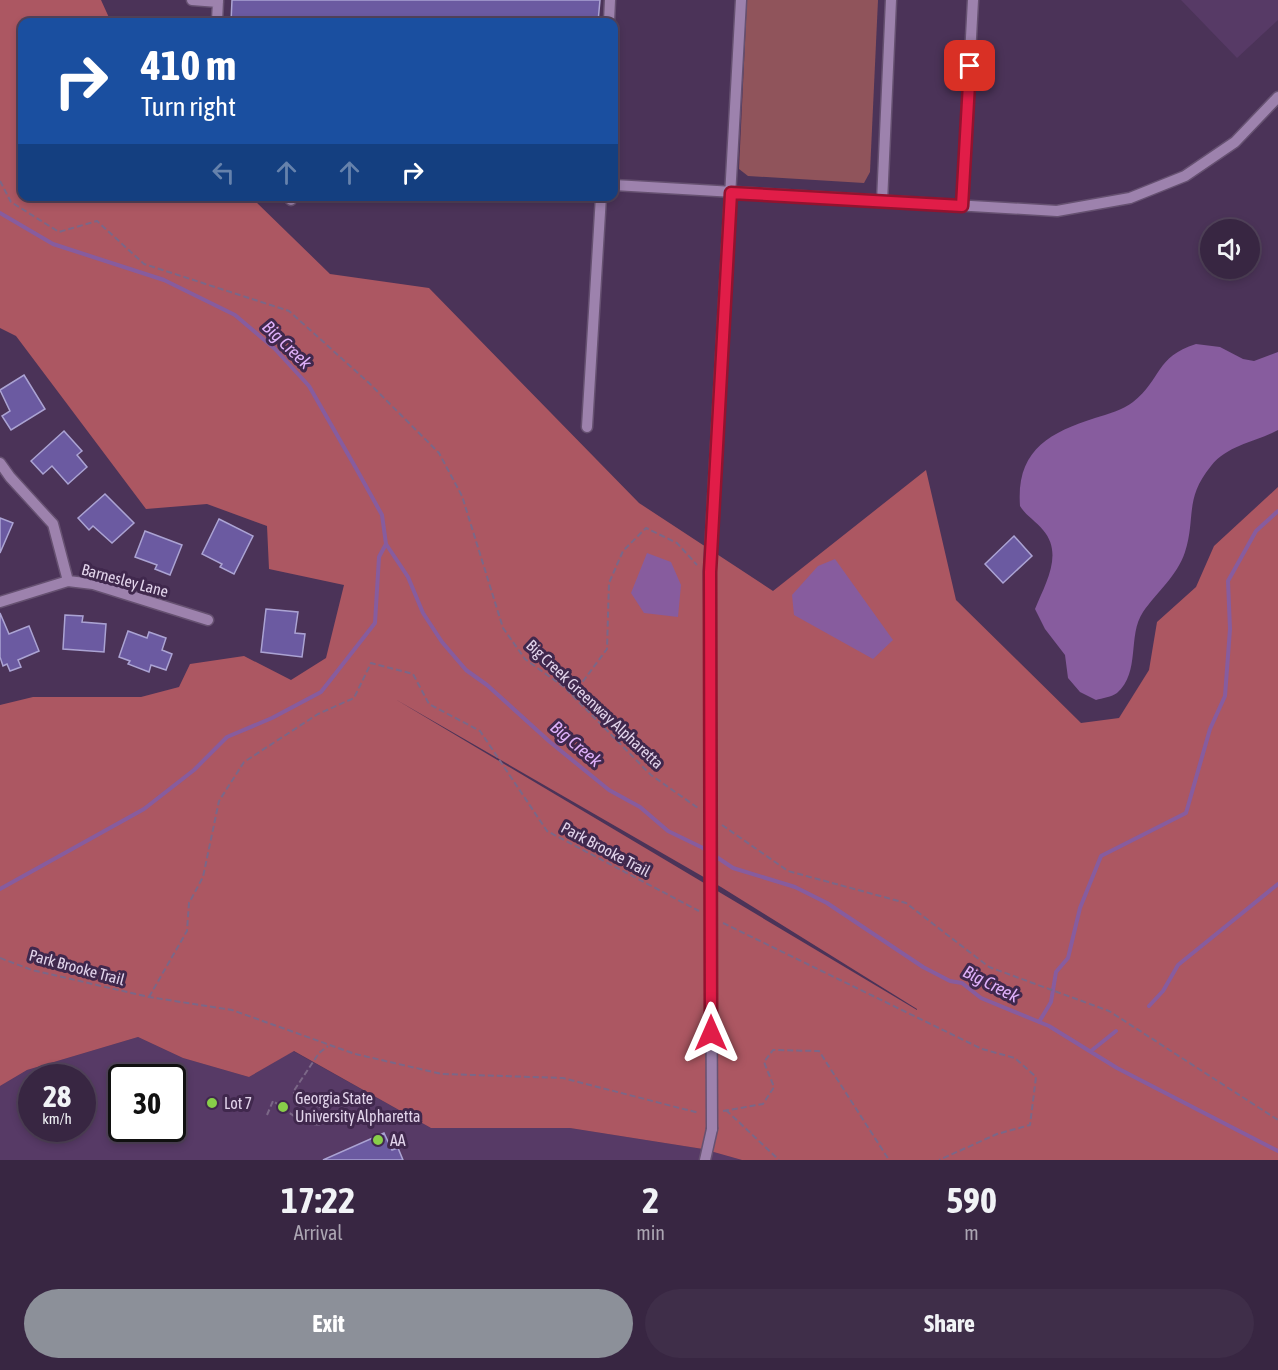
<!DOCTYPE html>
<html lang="en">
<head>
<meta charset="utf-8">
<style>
	:root { --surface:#382642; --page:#3f2e49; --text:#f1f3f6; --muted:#aba5b2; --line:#52435b; --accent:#8c9099 }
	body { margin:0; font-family:"Asap Condensed",sans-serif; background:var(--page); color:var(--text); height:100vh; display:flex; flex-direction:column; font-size:22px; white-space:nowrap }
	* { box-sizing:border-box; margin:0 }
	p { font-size:20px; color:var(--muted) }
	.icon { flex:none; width:33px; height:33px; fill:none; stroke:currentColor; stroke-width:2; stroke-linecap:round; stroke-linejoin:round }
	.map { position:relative; height:1160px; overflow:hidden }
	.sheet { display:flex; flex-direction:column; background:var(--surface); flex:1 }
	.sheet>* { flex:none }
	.hud { position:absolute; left:18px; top:18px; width:600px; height:183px; border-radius:12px; box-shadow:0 3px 9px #0003,0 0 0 2px var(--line); background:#1a4fa0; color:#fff; overflow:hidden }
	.buttons { position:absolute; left:1200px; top:219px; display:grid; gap:12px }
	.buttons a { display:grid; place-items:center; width:60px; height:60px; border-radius:50%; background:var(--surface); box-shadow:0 3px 9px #0003,0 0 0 2px var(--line); font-size:30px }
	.speed { position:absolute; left:18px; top:1064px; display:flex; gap:12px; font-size:30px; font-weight:700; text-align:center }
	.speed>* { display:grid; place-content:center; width:78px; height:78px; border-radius:50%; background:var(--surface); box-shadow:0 3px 9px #0003,0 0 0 2px var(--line); line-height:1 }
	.speed small { font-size:15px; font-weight:400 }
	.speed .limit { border:3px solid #111; border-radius:9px; background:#fff; color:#111 }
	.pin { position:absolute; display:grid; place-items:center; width:51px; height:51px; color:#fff; margin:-26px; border-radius:12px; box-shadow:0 3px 9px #0006 }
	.me { position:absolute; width:66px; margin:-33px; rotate:0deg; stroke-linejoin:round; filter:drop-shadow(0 0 4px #0008) }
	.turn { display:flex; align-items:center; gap:21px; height:126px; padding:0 24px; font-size:27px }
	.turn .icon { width:78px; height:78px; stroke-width:2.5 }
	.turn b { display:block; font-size:42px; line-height:51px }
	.lanes { display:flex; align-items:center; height:57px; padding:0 24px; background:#0003; justify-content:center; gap:30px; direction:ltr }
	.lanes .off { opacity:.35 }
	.eta { display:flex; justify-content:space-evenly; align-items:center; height:102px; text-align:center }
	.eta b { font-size:36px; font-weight:700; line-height:42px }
	.primary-button { display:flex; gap:12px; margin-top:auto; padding:12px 24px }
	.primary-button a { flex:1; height:69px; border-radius:36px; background:var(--accent); color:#fff; font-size:24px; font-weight:700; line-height:69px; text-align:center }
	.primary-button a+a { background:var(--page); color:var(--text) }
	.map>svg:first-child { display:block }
	.built { fill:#573a66; fill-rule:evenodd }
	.green { fill:#90545b }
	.forest { fill:#ac5762; fill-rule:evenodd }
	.water { fill:#875c9e }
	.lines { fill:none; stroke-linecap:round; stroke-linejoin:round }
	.stream { stroke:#875c9e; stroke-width:4 }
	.building { fill:#6b5aa1; stroke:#aba3d3; stroke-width:1.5 }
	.minor-casing { stroke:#665171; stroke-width:13 }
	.path { stroke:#7b6787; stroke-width:2; stroke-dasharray:6 3; stroke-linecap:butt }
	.minor { stroke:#9d82ad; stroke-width:10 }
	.minor-bridge-casing { stroke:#665171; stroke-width:13; stroke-linecap:butt }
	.minor-bridge { stroke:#9d82ad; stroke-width:10 }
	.route-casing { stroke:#92132f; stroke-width:15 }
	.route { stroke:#e11d48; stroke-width:10 }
	.poi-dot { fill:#88cf49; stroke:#40284d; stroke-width:2 }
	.labels { text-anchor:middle; stroke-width:6; stroke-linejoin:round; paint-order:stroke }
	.street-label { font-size:16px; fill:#e2d4eb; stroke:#40284d }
	.poi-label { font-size:16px; fill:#e2d4eb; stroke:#40284d; text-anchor:start }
	.water-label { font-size:18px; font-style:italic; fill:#dfb0fa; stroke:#40284d }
</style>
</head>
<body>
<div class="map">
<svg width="1278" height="1160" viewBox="0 0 1278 1160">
	<rect width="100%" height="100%" fill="#4b3358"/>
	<!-- built -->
	<path class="built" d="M1181 0H1278V20L1237 58Z
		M138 1037 183 1058 249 1077 293 1051 431 1128H570L703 1149 742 1160H0V1086L27 1070ZM32 1077H82V1128H32ZM122 1077H172V1128H122Z"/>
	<!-- green -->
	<path class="green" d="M747 0H878L870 172 864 183 748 176 739 169Z"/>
	<!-- forest -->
	<path class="forest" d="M0 0H101L111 22H22V196L251 197 330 274 429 288 639 503 773 591 926 470 956 600 1081 723 1119 718 1149 670 1157 622 1196 587 1214 546 1278 487V1160H742L703 1149 570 1128H431L294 1051 249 1077 183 1058 138 1037 27 1070 0 1086V705L33 697H141L179 687 190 664 244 656 291 680 326 658 344 585 269 569 267 526 207 504 146 509 16 336 0 328ZM395 699 721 887 917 1009V1010Z"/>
	<!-- water -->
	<path class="water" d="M1196 344 1220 347 1243 359 1254 361 1278 352V430C1255 443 1229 444 1211 466 1184 499 1196 518 1185 552 1177 576 1157 592 1143 612 1127 636 1141 672 1117 693 1112 697 1102 698 1096 700L1080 692 1068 678 1065 655 1045 629 1035 609C1045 584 1064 554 1043 530 1036 521 1026 516 1020 506 1016 451 1048 433 1095 418 1108 414 1123 410 1133 402 1162 379 1155 357 1196 344Z
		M647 553 671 562 681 585 678 617 644 613 631 593Z
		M835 559 893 640 873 659 794 615 792 595 818 566Z"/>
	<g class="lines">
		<!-- stream -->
		<path class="stream" d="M0 213 53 244 164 280 235 315 275 349 309 386 357 470 382 515 386 544 408 577 423 613 442 642 466 670 487 685 550 742 609 790 640 807 668 831 703 848 733 868 795 887 827 903 923 967 950 981 962 983 981 998 1049 1026 1117 1068 1278 1151
			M0 889 144 809 194 770 227 737 272 718 321 692 375 623 379 557 386 544
			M1149 1006 1163 991 1178 965 1278 884
			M1039 1022 1051 1002 1056 972 1068 958 1080 908 1101 856 1186 813 1210 729 1225 696 1230 629 1228 581 1256 531 1278 511
			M1091 1051 1116 1031"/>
	</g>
	<!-- building -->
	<path class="building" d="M232 0H600L598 22H231Z
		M24 375 45 409 11 430 2 416 10 411 0 390Z
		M64 431 82 451 77 455 87 467 68 484 52 466 43 474 31 461Z
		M105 494 134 523 112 543 93 526 89 530 78 518Z
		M0 518 13 523 0 553Z
		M219 519 253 536 234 574 220 567 222 564 202 554Z
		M145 531 182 545 170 575 155 569 157 565 135 557Z
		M1014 536 1032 556 1003 583 985 564Z
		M266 609 298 612 295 633 305 634 302 657 261 652Z
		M0 613 9 634 29 626 39 651 18 660 21 667 10 671 7 664 3 666 0 657Z
		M65 615 83 616 82 622 106 624 104 652 63 649Z
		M128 631 147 638 149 632 166 638 162 650 172 654 166 670 151 665 149 672 128 664 130 661 119 657Z
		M384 1133 392 1150 398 1148 403 1160H323Z"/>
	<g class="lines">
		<!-- minor casing -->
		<g class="minor-casing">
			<path id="minor" d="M192 0 218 2
				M217 22 218 0
				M609 22 610 0
				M614 185 1057 211 1130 198 1185 176 1235 142 1278 97
				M287 196 291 200
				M882 202 891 0
				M962 206 973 0
				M587 427 601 196
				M0 463 10 477 53 524 68 581
				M0 602 68 581 93 584 208 620
				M710 651 709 572 741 0
				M705 1160 712 1129"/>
		</g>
		<!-- path -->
		<path class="path" d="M0 181 11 202 59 232 97 221 144 264 289 311 369 383 439 453 462 496 503 628 525 659 564 687 651 775 698 808
			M572 696 607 649 609 583 623 551 646 528 677 543 697 565
			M722 825 788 871 906 903 989 967 1109 1011 1278 1120
			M723 923 982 1049 1015 1058 1036 1077 1030 1125 997 1134 939 1160
			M0 958 32 970 149 997 232 1010 355 1054 442 1074 563 1078 699 1113
			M149 997 187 931 189 903 203 877 219 801 244 762 318 714 354 698 371 663 413 674 429 704 480 731 547 831 699 911
			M726 1110 779 1160
			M723 1111 763 1104 774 1087 764 1062 773 1050 819 1051 889 1160
			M267 1115 273 1101C287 1110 306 1130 325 1123L323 1108 298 1097 293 1092 319 1053 328 1046"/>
		<!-- minor -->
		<use href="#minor" class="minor"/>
		<!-- minor-bridge casing -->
		<g class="minor-bridge-casing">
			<path id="minor-bridge" d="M710 651 712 1129"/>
		</g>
		<!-- minor-bridge -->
		<use href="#minor-bridge" class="minor-bridge"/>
	</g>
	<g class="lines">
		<!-- route casing -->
		<g class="route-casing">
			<path id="route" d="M711 1033 710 572 731 193 962 206 970 66"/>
		</g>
		<!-- route -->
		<use href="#route" class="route"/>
	</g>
	<!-- markers -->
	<g class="poi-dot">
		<circle cx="212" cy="1103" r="6"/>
		<circle cx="283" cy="1107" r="6"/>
		<circle cx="378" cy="1140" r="6"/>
	</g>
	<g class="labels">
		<!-- street labels -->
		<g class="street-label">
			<text transform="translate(125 580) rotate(15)" y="6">Barnesley Lane</text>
			<text transform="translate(595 704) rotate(43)" y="6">Big Creek Greenway Alpharetta</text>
			<text transform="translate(606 849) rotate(28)" y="6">Park Brooke Trail</text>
			<text transform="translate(77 967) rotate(15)" y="6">Park Brooke Trail</text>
		</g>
		<!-- poi labels -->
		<g class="poi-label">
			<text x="295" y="1104">Georgia State<tspan x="295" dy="18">University Alpharetta</tspan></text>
			<text x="224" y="1109">Lot 7</text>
			<text x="390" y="1146">AA</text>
		</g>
		<!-- water labels -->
		<g class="water-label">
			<text transform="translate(287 345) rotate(44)" y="6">Big Creek</text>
			<text transform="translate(576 744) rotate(40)" y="6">Big Creek</text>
			<text transform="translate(991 984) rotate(27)" y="6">Big Creek</text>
		</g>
	</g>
</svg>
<div class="buttons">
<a><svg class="icon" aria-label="sound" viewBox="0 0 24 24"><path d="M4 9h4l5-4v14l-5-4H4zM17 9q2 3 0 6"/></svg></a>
</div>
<div class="speed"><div>28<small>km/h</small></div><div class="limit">30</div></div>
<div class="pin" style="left:970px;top:66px;background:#d93025"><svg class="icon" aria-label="arrive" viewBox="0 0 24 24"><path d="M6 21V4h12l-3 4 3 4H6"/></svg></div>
<svg class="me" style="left:711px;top:1033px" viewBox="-20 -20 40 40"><path d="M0-17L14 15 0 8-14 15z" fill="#e11d48" stroke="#fff" stroke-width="4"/></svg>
<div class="hud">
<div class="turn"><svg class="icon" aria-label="right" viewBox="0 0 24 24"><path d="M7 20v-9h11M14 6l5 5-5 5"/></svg><div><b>410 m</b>Turn right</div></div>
<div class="lanes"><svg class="icon off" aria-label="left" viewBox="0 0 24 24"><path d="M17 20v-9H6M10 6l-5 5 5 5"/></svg><svg class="icon off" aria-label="ahead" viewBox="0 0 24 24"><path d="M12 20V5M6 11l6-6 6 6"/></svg><svg class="icon off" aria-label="ahead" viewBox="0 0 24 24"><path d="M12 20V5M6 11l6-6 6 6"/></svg><svg class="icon" aria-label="right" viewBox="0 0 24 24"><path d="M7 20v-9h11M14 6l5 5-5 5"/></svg></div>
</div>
</div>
<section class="sheet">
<div class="eta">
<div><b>17:22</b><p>Arrival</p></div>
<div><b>2</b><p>min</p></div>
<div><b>590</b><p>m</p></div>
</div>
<div class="primary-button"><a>Exit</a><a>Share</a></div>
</section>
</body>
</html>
